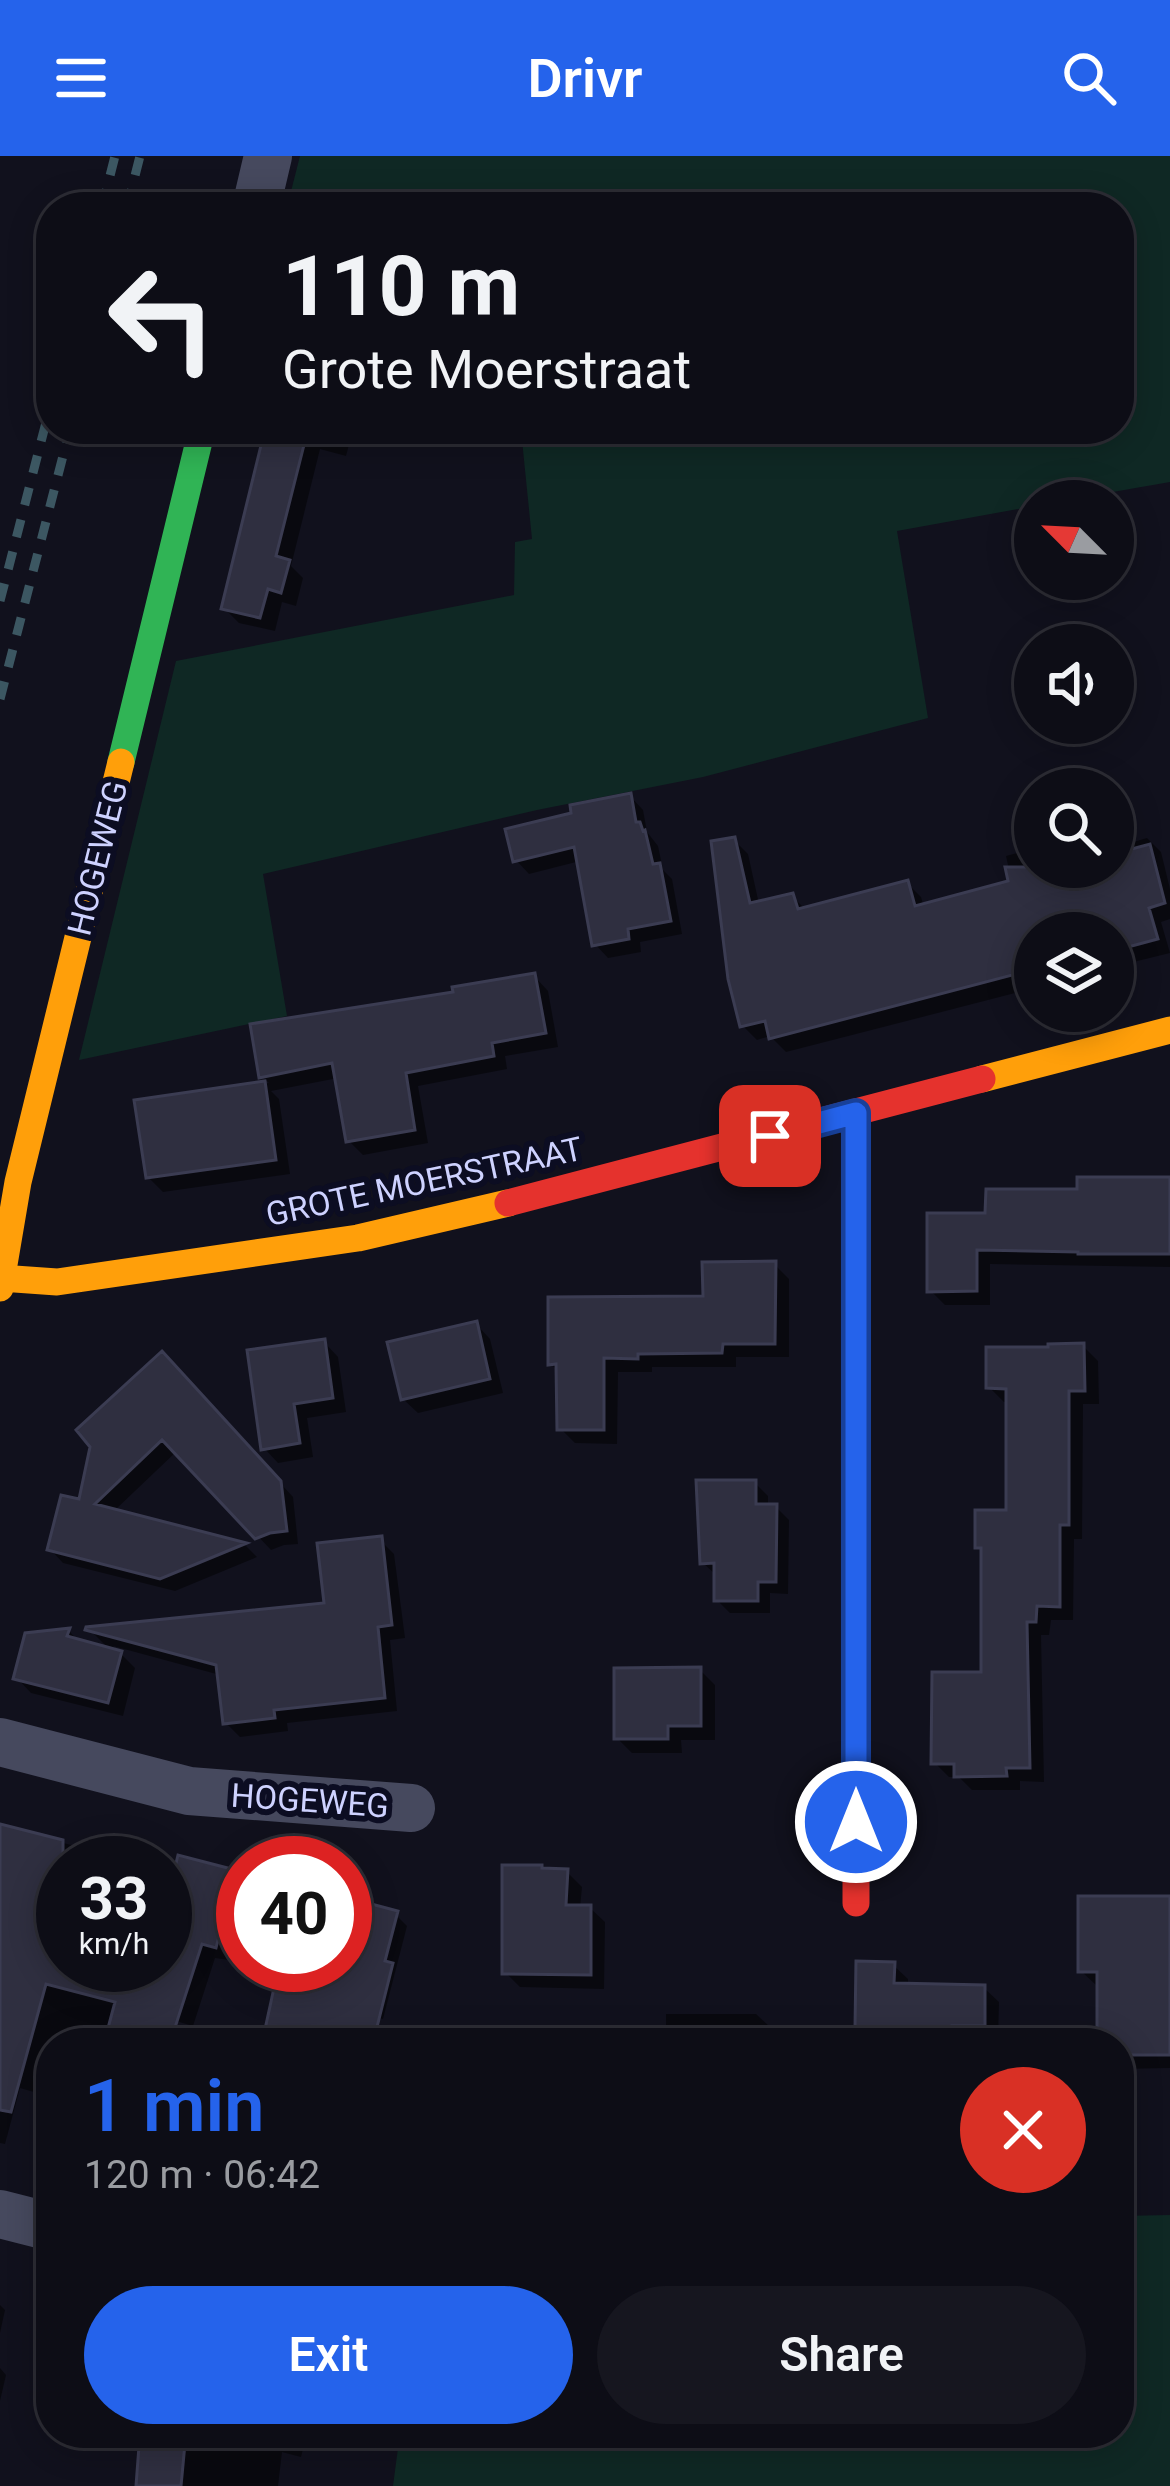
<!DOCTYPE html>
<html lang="en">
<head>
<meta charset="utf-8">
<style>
	:root { --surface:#0d0d16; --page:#16161f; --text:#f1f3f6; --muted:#9a9ca1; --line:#2d2d35; --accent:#2563eb }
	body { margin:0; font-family:Roboto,sans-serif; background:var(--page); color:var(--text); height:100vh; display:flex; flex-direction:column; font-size:45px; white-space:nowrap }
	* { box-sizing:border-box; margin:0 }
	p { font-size:39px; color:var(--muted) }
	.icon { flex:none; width:66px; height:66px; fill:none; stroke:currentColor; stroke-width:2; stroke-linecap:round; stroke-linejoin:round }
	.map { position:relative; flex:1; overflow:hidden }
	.panel { position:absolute; left:36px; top:1872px; width:1098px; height:420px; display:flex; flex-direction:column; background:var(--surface); border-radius:48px; box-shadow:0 6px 30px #0003,0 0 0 3px var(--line) }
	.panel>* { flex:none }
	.banner { position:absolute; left:36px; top:36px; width:1098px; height:252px; border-radius:48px; box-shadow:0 6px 30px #0003,0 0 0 3px var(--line); background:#0d0d16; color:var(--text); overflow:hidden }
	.needle { width:78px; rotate:294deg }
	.controls { position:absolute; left:1014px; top:324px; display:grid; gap:24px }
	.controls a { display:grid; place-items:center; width:120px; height:120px; border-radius:50%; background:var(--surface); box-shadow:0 6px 30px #0003,0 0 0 3px var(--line); font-size:60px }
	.speed { position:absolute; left:36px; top:1680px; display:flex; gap:24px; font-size:60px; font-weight:700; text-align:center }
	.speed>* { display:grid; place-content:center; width:156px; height:156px; border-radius:50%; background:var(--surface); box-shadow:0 6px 30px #0003,0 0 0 3px var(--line); line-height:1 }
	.speed small { font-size:30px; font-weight:400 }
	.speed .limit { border:18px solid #d22; background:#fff; color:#111 }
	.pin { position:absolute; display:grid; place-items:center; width:102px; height:102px; color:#fff; margin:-51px; border-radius:24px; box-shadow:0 6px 18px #0006 }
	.me { position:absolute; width:132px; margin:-66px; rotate:0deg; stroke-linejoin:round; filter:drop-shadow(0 0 9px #0008) }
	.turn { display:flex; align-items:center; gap:42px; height:252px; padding:0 48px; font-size:54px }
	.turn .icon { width:156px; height:156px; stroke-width:2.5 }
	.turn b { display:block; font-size:84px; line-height:102px }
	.round { display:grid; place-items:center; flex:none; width:126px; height:126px; border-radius:63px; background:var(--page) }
	.overview { display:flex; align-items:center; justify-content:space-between; height:204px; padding:0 48px }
	h1 { font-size:72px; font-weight:600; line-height:90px; color:var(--accent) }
	.action { display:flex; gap:24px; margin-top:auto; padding:24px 48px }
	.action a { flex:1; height:138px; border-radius:72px; background:var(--accent); color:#fff; font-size:48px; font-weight:600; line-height:138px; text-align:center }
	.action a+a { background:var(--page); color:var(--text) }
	header { display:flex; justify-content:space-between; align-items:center; height:156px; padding:0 48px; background:var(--accent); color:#fff; font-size:54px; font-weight:600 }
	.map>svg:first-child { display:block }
	.green { fill:#0f2824 }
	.shadow { fill:#0007 }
	.building { fill:#2f2f40; stroke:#3b3c52; stroke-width:3 }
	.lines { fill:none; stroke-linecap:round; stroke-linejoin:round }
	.street { stroke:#46495e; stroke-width:48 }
	.fast { stroke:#30b455; stroke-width:27 }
	.slow { stroke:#ff9f0a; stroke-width:27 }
	.jam { stroke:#e5322d; stroke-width:27 }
	.rail { stroke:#3c5762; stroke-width:9; stroke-dasharray:18 15; stroke-linecap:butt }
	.route-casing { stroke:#184099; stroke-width:30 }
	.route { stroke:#2563eb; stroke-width:21 }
	.labels { text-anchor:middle; stroke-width:12; stroke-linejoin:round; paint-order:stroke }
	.street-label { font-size:33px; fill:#ced2ff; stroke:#0c0d22 }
</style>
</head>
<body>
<header><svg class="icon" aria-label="menu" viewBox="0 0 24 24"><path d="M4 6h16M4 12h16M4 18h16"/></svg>Drivr<svg class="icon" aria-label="search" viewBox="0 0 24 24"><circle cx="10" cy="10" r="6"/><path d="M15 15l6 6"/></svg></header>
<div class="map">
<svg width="1170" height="2330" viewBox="0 0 1170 2330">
	<rect width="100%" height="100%" fill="#11111d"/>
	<!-- green -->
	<path class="green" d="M300 0H1170V326L1061 345H1035V350L897 375 928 562 703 621 537 654 263 718 287 860 79 904 176 505 514 439 515 386 532 383 522 284 510 285V273H1119V51H287Z
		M1170 2059V2330H393L400 2277H1119V2060Z"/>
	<!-- shadow -->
	<path class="shadow" d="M268 273H353L346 300 320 293 291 410 303 422 296 450 282 446 275 475 239 467 224 452Z
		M630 640 643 654 647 676 658 690 663 714 672 723 682 778 640 786 641 796 608 802 595 788 580 705 529 718 516 704Z
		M1147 682 1161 696 1170 733V763L1161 766 1170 797 1113 811V777H1035V832L786 896 770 880 757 884 743 870 734 684 748 698 759 748 792 740 806 754 907 727 921 741 924 751 1012 727 1006 700 1035 692V711H1113V692Z
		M534 820 548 835 558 891 505 900 507 913 418 930 428 987 363 999 349 985 338 922 271 935 279 943 290 1018 163 1036 148 1021 138 947 269 927 262 920 456 838Z
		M1170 1024V1111L990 1108V1149H945L930 1134 988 1060 1080 1036Z
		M774 1108 789 1123V1201H736V1211H652V1216H618L617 1288 575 1287 560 1272 559 1216 551 1208 706 1143Z
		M476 1168 490 1183 503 1237 418 1257 403 1243Z
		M324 1186 338 1201 346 1256 307 1262 313 1301 278 1307 264 1292Z
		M1083 1190 1098 1205 1099 1248H1083L1082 1383H1074L1073 1464H1051L1049 1479H1041L1044 1626 1020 1625V1634H972L959 1621H949L934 1606 984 1519V1397L978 1391 1009 1357V1246H1004L989 1231Z
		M175 1213 293 1341 298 1388 284 1389 271 1394 177 1295 114 1355 245 1389 257 1401 175 1435 63 1407 50 1393Z
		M755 1327 768 1340V1351H776L789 1364 788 1438 770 1437V1457H730L717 1444V1420L703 1407Z
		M380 1384 394 1398 405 1482 390 1484 397 1555 287 1567 288 1575 240 1581 226 1567 220 1519 113 1490 135 1512 123 1560 31 1537 17 1522 69 1475 80 1487 111 1495 89 1473 327 1450Z
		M700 1514 715 1529V1584H681L682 1597H632L617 1582Z
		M0 1671 79 1691 93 1704 92 1707H63V1809H165V1755L243 1719V1786L234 1783 229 1804 215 1802 193 1870 145 1856 138 1887H51V1941L20 1932 5 1988 0 1987Z
		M567 1716 582 1731 580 1752H590L605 1766 604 1833 520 1831 505 1816Z
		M1170 1743V1912L1119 1913V1887H1100V1829H1096L1081 1815Z
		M345 1745 394 1757 407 1770 383 1863 328 1849 318 1887H270L281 1809H345Z
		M893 1809 908 1823V1831L984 1832 999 1846 998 1883H965L966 1887 872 1886 858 1871Z
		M666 1858H756L771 1872V1887H666Z
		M0 2149 5 2154 0 2177Z
		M0 2212 6 2219 0 2245Z
		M167 2277H307L301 2301 282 2296 278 2330H139Z"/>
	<!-- building -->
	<path class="building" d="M265 273H308L276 400 290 404 281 437 268 433 260 462 221 453Z
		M631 637 636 666H640L643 675 645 674 653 708 660 707 671 765 628 773 629 783 592 790 574 691 513 706 505 673 571 657 570 649Z
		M735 681 750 747 793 737 798 753 908 724 915 750 1008 725 1005 711H1113V698L1150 688 1165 747 1149 752 1158 783 1113 795V777H1035V813L769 883 765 865 740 871 728 823 711 685Z
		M535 817 546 877 492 887 494 900 406 917 415 974 346 986 332 907 259 922 250 868 453 836 452 831Z
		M265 925 276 1004 146 1022 134 944Z
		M1077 1021H1170V1098H1078V1096L977 1094V1135L927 1136V1057H985L986 1033H1077Z
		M776 1105 775 1188H723L722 1197 638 1198V1203L604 1202V1274H557L556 1208 548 1209V1141L703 1140 702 1106Z
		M477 1165 490 1223 401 1244 387 1186Z
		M325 1183 333 1242 294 1248 300 1287 261 1294 247 1194Z
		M1084 1187 1085 1235H1069V1369H1060V1451L1037 1450 1036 1466H1027L1030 1612H1006L1007 1620 954 1621V1608H931L932 1516H981V1392H975V1354H1006V1233L986 1232V1191H1048V1188Z
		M162 1195 281 1325 287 1375 270 1377 255 1383 162 1284 95 1348 247 1387 160 1423 47 1394 61 1339 79 1343 90 1291 76 1274Z
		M696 1324H756V1348H777L776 1426H758V1445H714V1407L700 1408Z
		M382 1380 392 1469 378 1471 385 1542 274 1554 275 1562 223 1568 216 1509 85 1474 86 1471 324 1447 317 1387Z
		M70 1472 67 1480 122 1495 108 1547 13 1523 25 1477Z
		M701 1511V1570H668V1583H614V1512Z
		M0 1668 63 1684V1809H165V1753L178 1699 243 1716V1778L221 1772 216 1792 202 1788 170 1887H104L115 1846 46 1828 11 1956 0 1954Z
		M502 1709H542V1712L568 1713 566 1749H591V1819L502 1818Z
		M1078 1740H1170V1899H1119V1887H1097V1816H1078Z
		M345 1741 398 1755 385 1805 393 1807 373 1887H262L279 1809H345Z
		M856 1805 895 1806 894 1827 985 1829V1870H952V1887H882V1872H855Z
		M140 2277H186L181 2330H136Z"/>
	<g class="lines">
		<!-- street -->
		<path class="street" d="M256 51 268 0
			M0 1586 189 1635 411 1652
			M0 2058 51 2071"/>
		<!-- fast -->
		<path class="fast" d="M121 606 202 273"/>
		<!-- slow -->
		<path class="slow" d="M982 923 1170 874
			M0 1122 57 1126 358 1082 508 1047
			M0 1132 18 1026 121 606"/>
		<!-- jam -->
		<path class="jam" d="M856 957V1747
			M508 1047 982 923"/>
		<!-- rail -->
		<path class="rail" d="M102 51 115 0
			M127 51 140 0
			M0 445 51 247
			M0 543 70 273"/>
	</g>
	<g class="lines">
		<!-- route casing -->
		<g class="route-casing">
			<path id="route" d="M770 980 856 957V1666"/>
		</g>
		<!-- route -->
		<use href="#route" class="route"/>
	</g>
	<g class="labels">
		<!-- street labels -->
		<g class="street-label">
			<text transform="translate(97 702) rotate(-76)" y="12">HOGEWEG</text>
			<text transform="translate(424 1025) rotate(-12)" y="12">GROTE MOERSTRAAT</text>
			<text transform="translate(310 1644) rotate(4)" y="12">HOGEWEG</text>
		</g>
	</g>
</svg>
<div class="controls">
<a><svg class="needle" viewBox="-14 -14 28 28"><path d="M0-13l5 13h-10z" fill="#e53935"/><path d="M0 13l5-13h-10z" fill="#9a9ca1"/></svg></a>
<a><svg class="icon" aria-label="sound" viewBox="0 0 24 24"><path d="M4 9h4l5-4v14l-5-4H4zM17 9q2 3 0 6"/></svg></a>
<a><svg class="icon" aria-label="search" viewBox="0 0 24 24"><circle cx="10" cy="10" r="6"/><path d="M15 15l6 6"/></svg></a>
<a><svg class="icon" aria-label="layers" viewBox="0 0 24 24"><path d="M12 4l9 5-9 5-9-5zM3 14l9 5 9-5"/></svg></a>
</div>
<div class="speed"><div>33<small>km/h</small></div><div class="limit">40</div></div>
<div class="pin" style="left:770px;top:980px;background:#d93025"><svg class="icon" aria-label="arrive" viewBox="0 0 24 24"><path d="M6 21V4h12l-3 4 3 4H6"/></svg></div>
<svg class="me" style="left:856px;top:1666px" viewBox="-20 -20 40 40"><circle r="17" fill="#2563eb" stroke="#fff" stroke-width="3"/><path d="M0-11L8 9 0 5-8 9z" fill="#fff"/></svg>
<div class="banner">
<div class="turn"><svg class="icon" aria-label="left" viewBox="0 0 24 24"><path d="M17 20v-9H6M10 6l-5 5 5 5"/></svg><div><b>110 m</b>Grote Moerstraat</div></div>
</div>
<section class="panel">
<div class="overview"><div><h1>1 min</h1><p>120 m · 06:42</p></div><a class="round" style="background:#d93025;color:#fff"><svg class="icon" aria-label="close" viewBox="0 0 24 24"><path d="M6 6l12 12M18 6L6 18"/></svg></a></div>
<div class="action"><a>Exit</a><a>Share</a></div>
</section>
</div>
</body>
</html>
